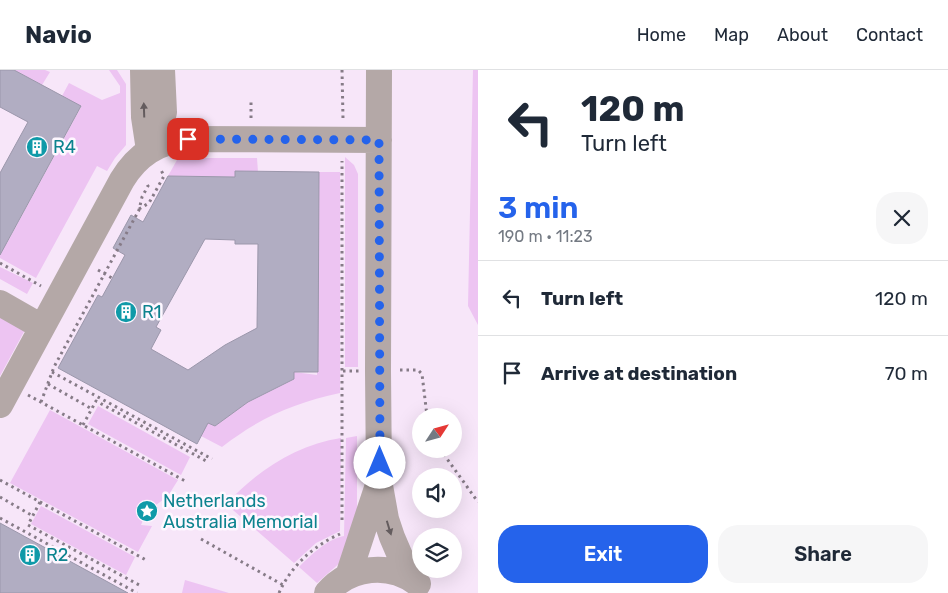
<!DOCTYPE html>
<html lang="en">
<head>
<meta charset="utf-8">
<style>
	:root { --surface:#fff; --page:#f6f6f7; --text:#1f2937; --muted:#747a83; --line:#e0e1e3; --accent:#2563eb }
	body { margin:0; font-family:Rubik,sans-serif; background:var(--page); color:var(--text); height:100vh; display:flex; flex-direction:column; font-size:19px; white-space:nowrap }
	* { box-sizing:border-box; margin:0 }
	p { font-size:16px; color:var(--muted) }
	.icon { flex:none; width:28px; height:28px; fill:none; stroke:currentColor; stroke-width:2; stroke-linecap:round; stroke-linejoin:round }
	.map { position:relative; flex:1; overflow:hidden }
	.sheet { display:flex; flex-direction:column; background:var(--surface); width:470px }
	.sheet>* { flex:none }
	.hud { background:#fff; color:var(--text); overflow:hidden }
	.needle { width:32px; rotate:54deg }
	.fabs { position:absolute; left:412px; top:338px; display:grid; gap:10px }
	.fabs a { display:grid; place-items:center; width:50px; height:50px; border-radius:50%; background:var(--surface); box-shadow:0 5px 20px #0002; font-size:25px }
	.pin { position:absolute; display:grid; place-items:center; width:42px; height:42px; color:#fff; margin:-21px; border-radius:10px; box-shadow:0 2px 8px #0006 }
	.me { position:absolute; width:55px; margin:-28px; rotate:0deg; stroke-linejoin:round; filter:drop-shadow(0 0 4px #0008) }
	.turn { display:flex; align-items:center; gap:18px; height:105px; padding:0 20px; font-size:22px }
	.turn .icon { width:65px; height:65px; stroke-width:2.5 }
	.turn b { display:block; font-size:35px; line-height:42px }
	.round { display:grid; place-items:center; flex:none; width:52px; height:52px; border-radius:20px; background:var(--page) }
	.headline { display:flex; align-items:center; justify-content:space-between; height:85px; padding:0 20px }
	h1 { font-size:30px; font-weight:600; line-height:38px; color:var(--accent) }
	.cta { display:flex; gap:10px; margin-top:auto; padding:10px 20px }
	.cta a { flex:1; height:58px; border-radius:20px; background:var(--accent); color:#fff; font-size:20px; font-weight:600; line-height:58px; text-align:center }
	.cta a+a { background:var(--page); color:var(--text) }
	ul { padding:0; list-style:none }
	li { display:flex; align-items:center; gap:15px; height:75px; padding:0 20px; border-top:1px solid var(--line) }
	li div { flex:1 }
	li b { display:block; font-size:19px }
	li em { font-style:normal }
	header { display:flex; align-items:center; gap:30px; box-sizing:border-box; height:70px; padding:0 25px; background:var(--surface); border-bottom:1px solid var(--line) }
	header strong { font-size:24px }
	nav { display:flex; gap:28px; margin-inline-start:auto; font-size:18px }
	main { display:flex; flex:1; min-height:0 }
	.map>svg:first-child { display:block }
	.green { fill:#edc4f2 }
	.building { fill:#b1adc2; stroke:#9b97ab; fill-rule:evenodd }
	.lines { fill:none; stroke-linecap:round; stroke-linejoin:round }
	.path { stroke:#867b87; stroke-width:3; stroke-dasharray:2.5 4; stroke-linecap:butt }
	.minor { stroke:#b4a8a7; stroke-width:26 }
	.oneway { fill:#645c5e }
	.route { stroke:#2563eb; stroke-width:9; stroke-dasharray:0 16.2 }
	.labels { text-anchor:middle; stroke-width:5; stroke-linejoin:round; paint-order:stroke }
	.culture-label { font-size:18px; fill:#0d838f; stroke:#fef7ff; text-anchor:start }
</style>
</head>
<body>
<header>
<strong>Navio</strong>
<nav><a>Home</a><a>Map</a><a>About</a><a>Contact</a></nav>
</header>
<main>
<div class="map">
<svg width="478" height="523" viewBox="0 0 478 523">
	<rect width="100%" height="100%" fill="#f7e6f9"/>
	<!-- green -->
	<path class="green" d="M14 0H45L50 2 42 15Z
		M109 0H117L126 14V75L115 88 107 101 97 96 36 208 0 188V170L7 173 81 37 62 26 69 13 102 30 120 23V16Z
		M473 0H478V255L468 236Z
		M345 87 354 95 358 104V297H345Z
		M196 88H257L258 102 235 107 168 106 177 90Z
		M319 102H340V323C294 333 259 348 222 377L201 366 208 353 215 356 248 332 294 309V302L317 305Z
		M0 197 33 213 27 224 0 209Z
		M0 244 26 258 0 306Z
		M98 336 190 387 181 405 88 354Z
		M50 340 178 410 168 426 156 435 148 432 142 435 140 442 144 448 141 455 152 456 138 482 10 413Z
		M357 366V460L342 491 317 513 299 497C311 485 327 469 344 466L346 368Z
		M341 368 340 461 316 473 294 493 226 434C257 401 296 375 341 368Z
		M41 436 135 487 126 505 31 454Z
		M185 510 229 523H182Z"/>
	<!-- building -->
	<path class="building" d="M0 0H14L81 36 0 185V103L28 52 0 37Z
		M235 101 319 102 318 302H294V309L248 332 215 356 208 353 197 374 58 298 98 225 102 227 125 185 113 178 131 145 143 152 168 106 235 107ZM205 169 235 170V174H258L257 258 225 275 188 300 151 279 161 260 156 257Z
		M0 453 128 523H0Z"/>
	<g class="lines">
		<!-- path -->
		<path class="path" d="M342 0 343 49
			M251 48V31
			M139 139 149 133 164 106 160 98
			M0 193 41 216
			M98 200 112 208
			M400 300H418L422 304 427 346
			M343 301H359
			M52 302 212 389
			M48 314 92 339
			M28 325 187 412
			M41 332 54 297 139 140 142 127 148 116 146 112
			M83 355 96 331 208 392
			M440 379 478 432
			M0 410 146 490
			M0 427 33 446
			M40 432 28 455 141 516
			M0 448 137 523
			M342 450V91
			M201 469 283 515
			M279 523C291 496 313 476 340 464"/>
		<!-- minor -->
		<path class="minor" d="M143 0 144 47 149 80
			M379 0 378 301 379 410 386 449 392 467 401 488 416 512
			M157 76 164 42 162 0
			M0 233 42 257
			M0 335 122 110C137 85 158 71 187 69L379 70
			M348 506 378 415
			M327 523C350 496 390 492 418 514"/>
	</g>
	<!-- one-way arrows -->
	<defs><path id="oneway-solid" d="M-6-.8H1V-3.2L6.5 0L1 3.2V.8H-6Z" transform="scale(1.25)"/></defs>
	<g class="oneway">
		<use href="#oneway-solid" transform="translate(144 40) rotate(-92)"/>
		<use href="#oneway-solid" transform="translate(389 458) rotate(73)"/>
	</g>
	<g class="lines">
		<!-- route -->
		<path class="route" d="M188 69 379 70 380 393"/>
	</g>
	<!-- icons -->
	<defs>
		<g id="building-disc" transform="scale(1.125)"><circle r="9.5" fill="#0f9aa8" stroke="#fef7ff"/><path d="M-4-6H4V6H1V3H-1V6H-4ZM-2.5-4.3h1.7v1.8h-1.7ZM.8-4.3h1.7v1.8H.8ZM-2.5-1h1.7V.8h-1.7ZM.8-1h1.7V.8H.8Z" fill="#fff"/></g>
		<g id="sight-disc" transform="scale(1.125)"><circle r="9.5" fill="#0f9aa8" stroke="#fef7ff"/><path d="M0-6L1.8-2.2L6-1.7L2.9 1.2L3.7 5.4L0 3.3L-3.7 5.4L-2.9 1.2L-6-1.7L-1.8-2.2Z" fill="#fff"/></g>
	</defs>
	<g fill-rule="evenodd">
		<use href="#building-disc" x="37" y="77"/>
		<use href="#building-disc" x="126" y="242"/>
		<use href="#sight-disc" x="147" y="441"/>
		<use href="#building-disc" x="30" y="485"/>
	</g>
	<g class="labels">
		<!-- culture labels -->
		<g class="culture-label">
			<text x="53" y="83">R4</text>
			<text x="142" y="248">R1</text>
			<text x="163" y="437">Netherlands<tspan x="163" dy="21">Australia Memorial</tspan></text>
			<text x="46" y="491">R2</text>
		</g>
	</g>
</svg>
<div class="fabs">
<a><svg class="needle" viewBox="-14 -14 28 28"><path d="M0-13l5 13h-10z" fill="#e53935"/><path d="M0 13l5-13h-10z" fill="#747a83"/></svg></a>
<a><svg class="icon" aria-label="sound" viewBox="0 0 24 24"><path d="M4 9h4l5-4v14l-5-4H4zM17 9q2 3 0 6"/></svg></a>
<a><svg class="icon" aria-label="layers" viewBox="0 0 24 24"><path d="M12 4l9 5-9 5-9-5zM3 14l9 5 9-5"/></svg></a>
</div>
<div class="pin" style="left:188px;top:69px;background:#d93025"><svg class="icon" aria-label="arrive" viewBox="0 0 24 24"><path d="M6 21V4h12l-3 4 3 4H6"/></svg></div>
<svg class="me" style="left:380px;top:393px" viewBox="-20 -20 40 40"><circle r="19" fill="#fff"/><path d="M0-13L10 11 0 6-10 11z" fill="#2563eb"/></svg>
</div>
<section class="sheet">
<div class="hud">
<div class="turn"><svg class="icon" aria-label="left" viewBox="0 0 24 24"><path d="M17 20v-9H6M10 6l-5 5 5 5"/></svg><div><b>120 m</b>Turn left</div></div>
</div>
<div class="headline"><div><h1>3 min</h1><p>190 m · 11:23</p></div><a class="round"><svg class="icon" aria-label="close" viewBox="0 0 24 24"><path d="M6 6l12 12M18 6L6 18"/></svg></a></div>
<ul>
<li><svg class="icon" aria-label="left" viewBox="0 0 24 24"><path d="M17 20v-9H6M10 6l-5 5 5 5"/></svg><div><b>Turn left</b></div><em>120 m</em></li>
<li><svg class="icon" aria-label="arrive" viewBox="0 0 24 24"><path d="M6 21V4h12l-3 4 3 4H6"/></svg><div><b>Arrive at destination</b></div><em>70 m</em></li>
</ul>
<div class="cta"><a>Exit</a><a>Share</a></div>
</section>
</main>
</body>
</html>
